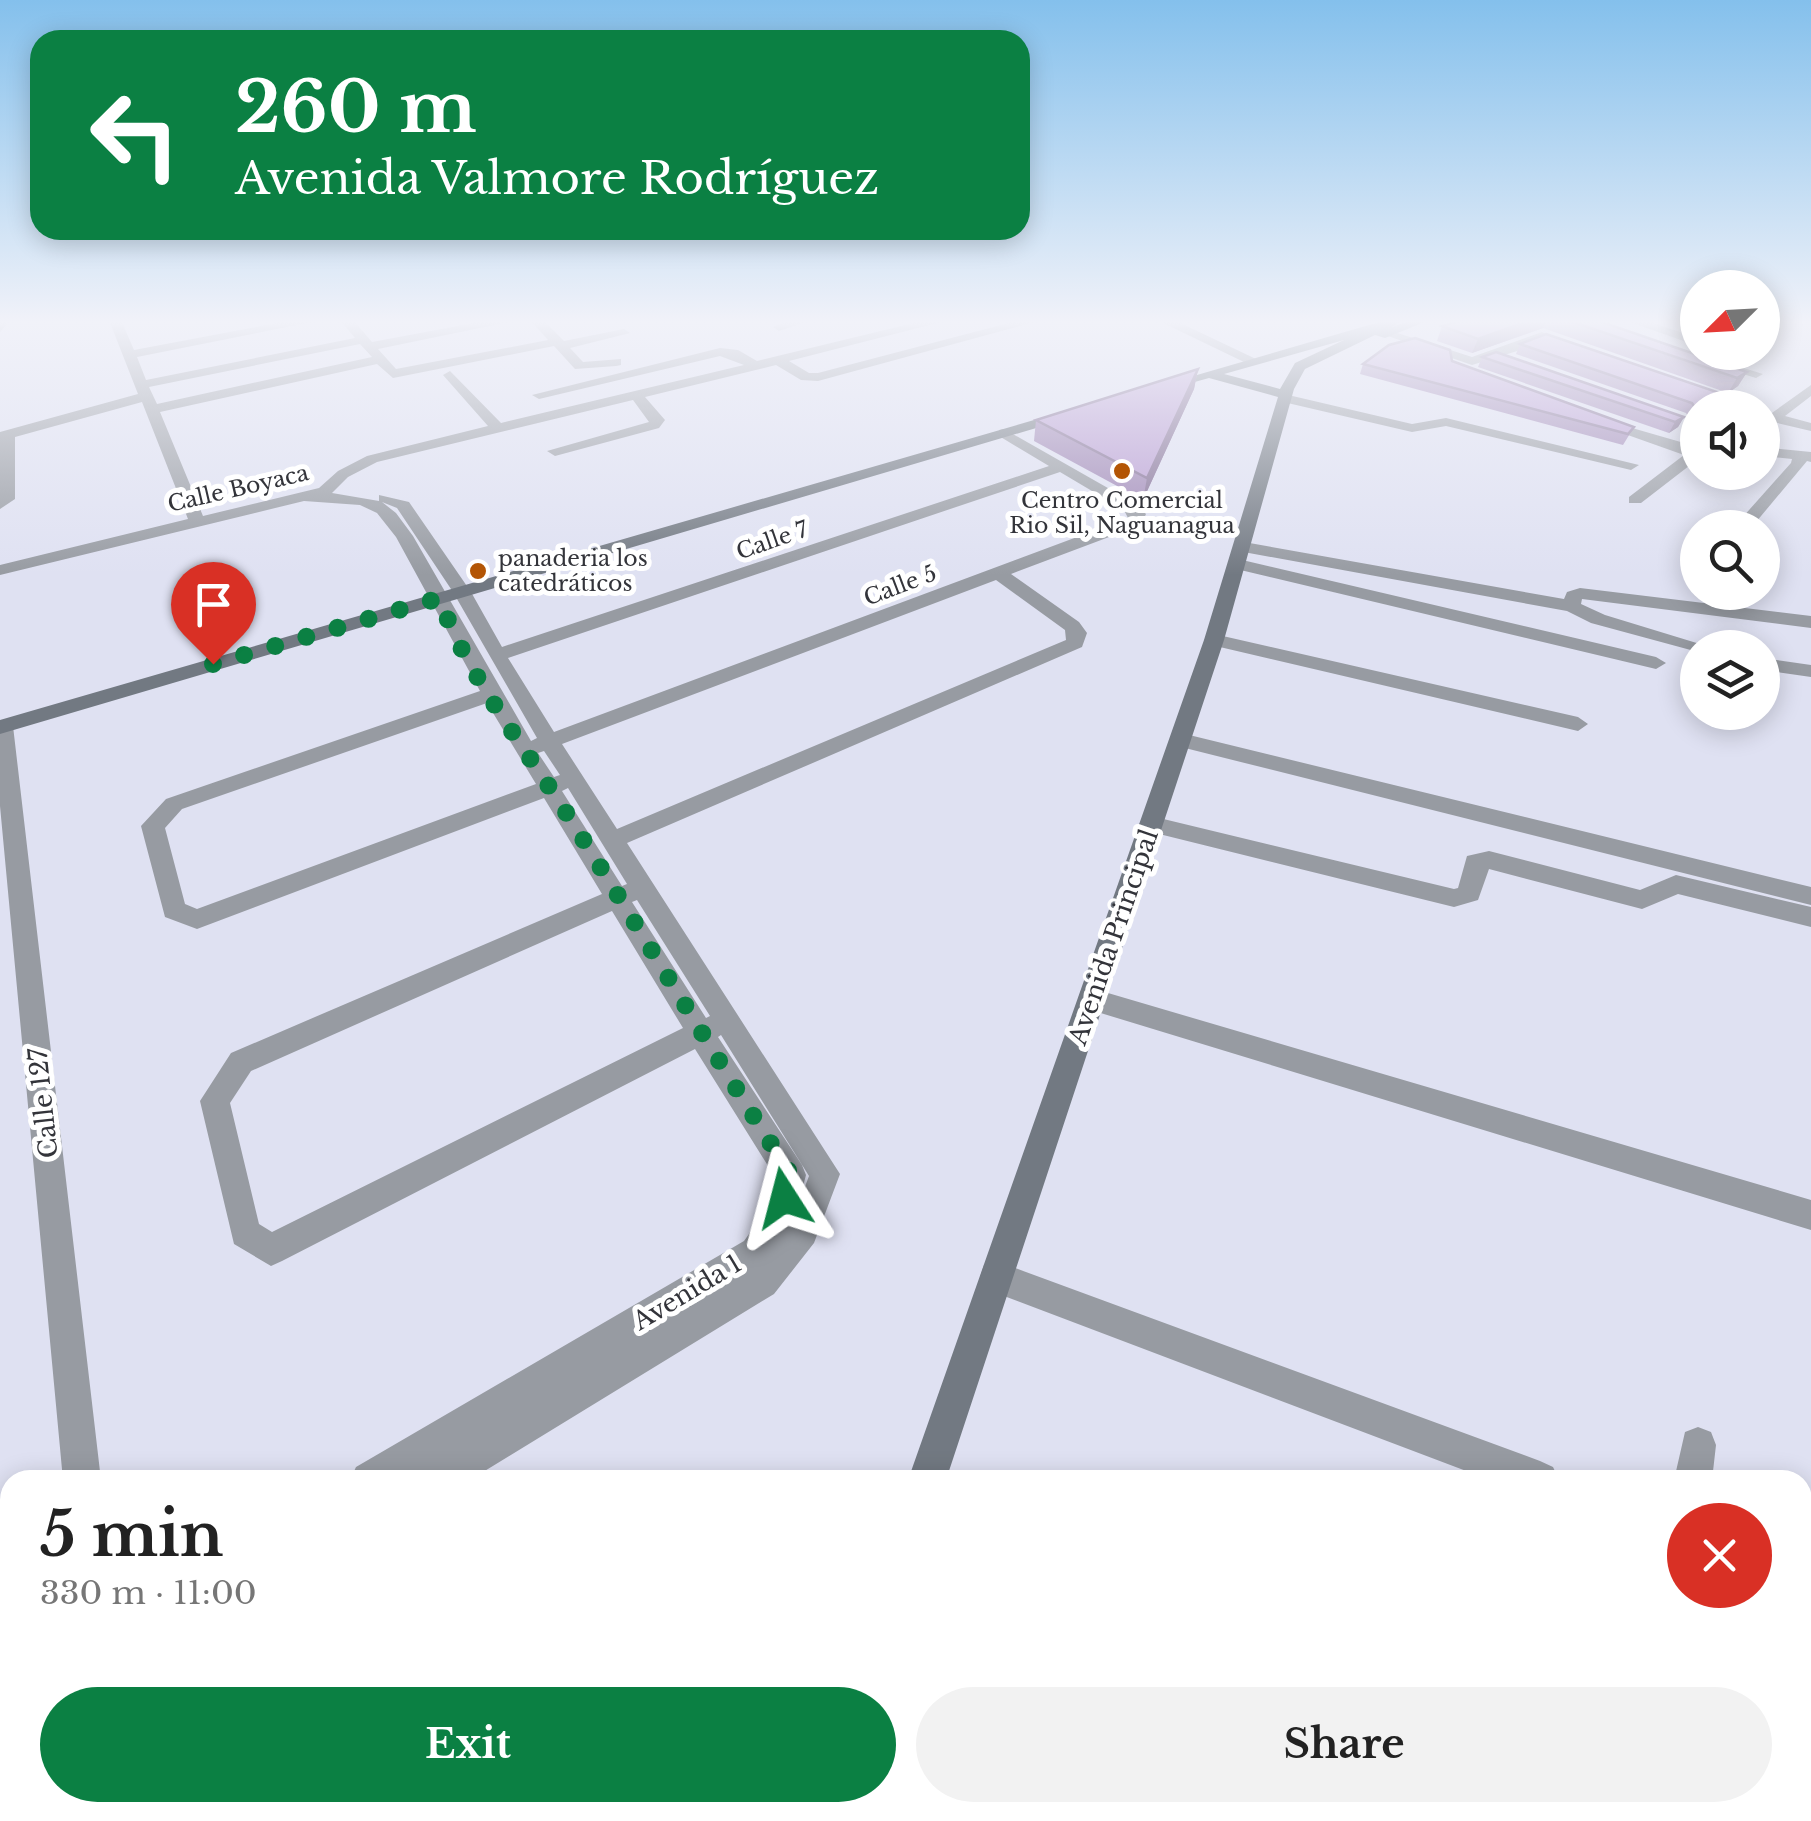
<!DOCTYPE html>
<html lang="en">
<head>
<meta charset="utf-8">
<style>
	:root { --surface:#fff; --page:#f2f2f2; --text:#222; --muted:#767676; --accent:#0b8043 }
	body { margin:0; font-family:"Libre Baskerville",serif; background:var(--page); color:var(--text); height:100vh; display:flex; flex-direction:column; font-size:38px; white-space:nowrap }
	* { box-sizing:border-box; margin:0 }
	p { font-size:32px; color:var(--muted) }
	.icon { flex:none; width:55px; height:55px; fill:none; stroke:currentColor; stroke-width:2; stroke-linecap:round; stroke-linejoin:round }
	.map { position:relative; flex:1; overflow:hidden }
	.drawer { position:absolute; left:0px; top:1470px; width:1812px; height:352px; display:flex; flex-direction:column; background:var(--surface); border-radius:30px 30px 0 0; box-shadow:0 5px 25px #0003 }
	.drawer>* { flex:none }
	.hud { position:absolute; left:30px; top:30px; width:1000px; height:210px; border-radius:30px; box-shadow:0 5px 25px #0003; background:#0b8043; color:#fff; overflow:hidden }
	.needle { width:65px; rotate:246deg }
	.controls { position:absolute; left:1680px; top:270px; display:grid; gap:20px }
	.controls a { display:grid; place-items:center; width:100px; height:100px; border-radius:50%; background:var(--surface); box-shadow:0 5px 25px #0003; font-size:50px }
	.pin { position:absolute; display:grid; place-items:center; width:85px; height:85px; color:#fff; margin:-102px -42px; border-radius:50% 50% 50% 0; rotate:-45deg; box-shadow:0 0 10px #0007 }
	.pin .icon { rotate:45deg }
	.me { position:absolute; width:110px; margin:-55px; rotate:351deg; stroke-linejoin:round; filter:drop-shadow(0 0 8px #0008) }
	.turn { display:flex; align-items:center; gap:35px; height:210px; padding:0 40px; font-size:45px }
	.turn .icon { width:130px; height:130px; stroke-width:2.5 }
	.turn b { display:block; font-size:70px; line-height:85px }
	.round { display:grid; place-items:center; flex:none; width:105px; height:105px; border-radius:52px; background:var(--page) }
	.summary { display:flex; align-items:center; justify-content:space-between; height:170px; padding:0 40px }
	h1 { font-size:60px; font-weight:700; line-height:75px }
	.button { display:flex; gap:20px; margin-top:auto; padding:20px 40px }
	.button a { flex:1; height:115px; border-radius:60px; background:var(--accent); color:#fff; font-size:40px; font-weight:700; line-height:115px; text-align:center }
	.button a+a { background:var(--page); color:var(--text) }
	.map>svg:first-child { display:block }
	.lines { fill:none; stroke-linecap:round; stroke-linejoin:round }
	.street { fill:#979ba2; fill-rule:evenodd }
	.secondary { fill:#727982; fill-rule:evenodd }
	.wall { fill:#9e86b5 }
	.shaded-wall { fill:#816d93 }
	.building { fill:#b89cd2; stroke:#816d93; stroke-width:2.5 }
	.route { stroke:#0b8043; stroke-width:18; stroke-dasharray:0 32.4 }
	.poi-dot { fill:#b35505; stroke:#fff; stroke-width:4 }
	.labels { text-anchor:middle; stroke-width:10; stroke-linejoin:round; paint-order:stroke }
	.far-street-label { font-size:22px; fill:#33343a; stroke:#fff }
	.far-poi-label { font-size:22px; fill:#33343a; stroke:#fff }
	.street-label { font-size:25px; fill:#33343a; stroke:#fff }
</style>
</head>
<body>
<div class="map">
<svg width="1811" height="1821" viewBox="0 0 1811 1821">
	<rect width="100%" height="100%" fill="#dfe1f2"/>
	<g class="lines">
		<!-- street -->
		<path class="street" d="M0 320H10L0 332Z
			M109 320H121L134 350 293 320H322L137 357 146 380 355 338 340 320H353L372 342 490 320H518L378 349 396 369 548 340 530 320H543L564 341 624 329 630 333 570 348 583 362 621 359V365L616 366 575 369 554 346 393 378 377 364 160 412 203 516 319 488 338 471 367 456 488 426 443 375 450 371 501 423 744 365 720 356 539 399 532 395 720 348 738 350 757 361 926 320H949L789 361 809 373H818L1020 320H1042L818 381 801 380 776 365 645 397 665 420 659 428 555 456 547 451 649 422 633 400 377 462 348 477 332 493 379 501V495L409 502 471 592 502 647 1049 466 999 436V430L1004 429 1136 504 1146 514 1141 525 1011 574 1079 622 1087 633 1082 647 627 843 840 1174 814 1243 774 1294 470 1480H416L420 1470 404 1480H350L356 1467 744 1241 764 1213 775 1177 695 1049 282 1261 271 1266 234 1244 200 1101 231 1053 602 894 544 798 197 929 165 917 141 826 166 799 480 691 396 537 377 513 360 505 304 501 0 575V565L188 519 142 402 15 437V499L0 509V432L138 394ZM360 344 372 357 157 404 149 387ZM1060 472 1124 510 1128 518 554 732 508 658ZM382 502 397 508 453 592 537 738 531 741 413 536 396 513ZM996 580 1065 630 1066 640 617 829 562 744ZM487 703 536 784 197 909 185 904 165 828 182 809ZM544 751 560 775 554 777 538 753ZM568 788 627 884 622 886 562 791ZM637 900 710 1016 706 1018 632 902ZM612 911 683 1028 272 1232 259 1224 230 1103 251 1071ZM721 1035 809 1176 798 1205 806 1175 802 1165 718 1037Z
			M790 320H812L779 331 773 327Z
			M1157 320H1174L1256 359 1244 362Z
			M1624 320H1644L1698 338V346Z
			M1385 329 1472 357 1542 332 1556 339 1472 365 1385 335Z
			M1689 351 1763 374 1756 378 1689 357Z
			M1811 385V396L1785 416 1811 423V431L1769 421V415Z
			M1284 394 1412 424 1446 418 1639 465 1631 470 1446 426 1412 432 1279 401V395Z
			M1594 417 1698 447V459L1641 503H1629V497L1684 455 1594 423Z
			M1762 447 1811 452V462L1807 461 1751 528H1733L1791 463 1792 459 1762 456Z
			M1244 542 1564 599 1567 592 1580 588 1811 616V628L1582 599 1581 604 1605 615 1713 648H1698V652L1591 623 1567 611 1238 551V543Z
			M1238 559 1656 657 1666 663 1656 669 1232 568V560Z
			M1214 634 1578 717 1588 724 1578 731 1207 644 1204 640Z
			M1762 658 1811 665V677L1762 670Z
			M0 720 13 726 101 1480H63L0 806Z
			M1181 733 1811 887V905L1173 745V735Z
			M1151 816 1454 889 1458 888 1467 856 1489 851 1640 890 1676 875 1811 907V927L1678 894 1642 909 1489 869 1478 900 1454 907 1143 830 1139 824Z
			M1091 988 1811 1200V1230L1081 1007 1078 999 1081 991Z
			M996 1261 1540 1461 1553 1467 1559 1480H1490L996 1293 984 1289 980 1277 984 1265Z
			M1698 1427 1711 1432 1716 1445 1712 1480H1674L1685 1432Z
			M0 1515 10 1519V1762L0 1757Z
			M10 1791V1812H35L36 1821H0V1795Z
			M91 1812H135L136 1821H92Z"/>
		<!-- secondary -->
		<path class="secondary" d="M1386 320H1403L1392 327 1411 320H1430L1385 338 1375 335 1305 369 1294 389 1224 640 946 1480H908L1204 640 1278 397 1209 378 1166 390 1159 386ZM1344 340 1295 363 1280 389 1224 374Z
			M1065 411 1070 412V418L0 734V720Z
			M792 1812H836L833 1821H789Z"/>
	</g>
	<!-- wall -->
	<path class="wall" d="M1462 320H1596L1747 372 1738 386 1728 393 1543 328 1472 353 1437 341 1442 326Z
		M1520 344 1720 393 1714 403 1690 419 1686 413 1516 354Z
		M1482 357 1684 417 1678 427 1669 433 1478 367Z
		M1452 361 1634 427 1623 445 1360 374 1363 364Z
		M1198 369 1194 389 1143 500 1034 441 1036 420Z"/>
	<!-- shaded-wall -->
	<path class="shaded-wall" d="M1531 320H1547L1543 328 1472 353 1478 339Z
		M1198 369 1194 389 1143 500 1147 478Z
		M1747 372 1738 386 1728 393 1737 378Z
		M1720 393 1714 403 1708 408H1698Z
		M1684 417 1678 427 1669 433 1675 422Z"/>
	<!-- building -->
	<path class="building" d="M1462 320H1531L1478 339 1442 326Z
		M1567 320H1596L1747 372 1737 378Z
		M1546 334 1720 393 1696 409 1692 403 1520 344Z
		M1415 338 1450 350 1452 361 1634 427 1628 434 1363 364 1389 345Z
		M1496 352 1684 417 1675 422 1482 357Z
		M1198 369 1147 478 1036 420Z"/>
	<!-- sky -->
	<linearGradient id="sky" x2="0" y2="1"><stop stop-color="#84c0ec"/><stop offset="0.56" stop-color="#f1f2f9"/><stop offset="1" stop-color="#f1f2f9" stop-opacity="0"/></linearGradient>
	<rect width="1811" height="575" fill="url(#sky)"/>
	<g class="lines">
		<!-- route -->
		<path class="route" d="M213 664 440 598C461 666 528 752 567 814 643 933 714 1056 791 1175L784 1198"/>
	</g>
	<!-- markers -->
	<g class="poi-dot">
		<circle cx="1122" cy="471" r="10"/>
		<circle cx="478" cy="571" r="10"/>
	</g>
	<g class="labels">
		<!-- far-street labels -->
		<g class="far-street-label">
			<text transform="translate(238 488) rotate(-13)" y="8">Calle Boyaca</text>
			<text transform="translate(772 540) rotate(-19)" y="8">Calle 7</text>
			<text transform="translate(900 585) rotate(-21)" y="8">Calle 5</text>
		</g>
		<!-- far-poi labels -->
		<g class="far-poi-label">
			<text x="1122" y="508">Centro Comercial<tspan x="1122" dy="25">Rio Sil, Naguanagua</tspan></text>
			<text x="498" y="566" text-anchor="start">panaderia los<tspan x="498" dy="25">catedráticos</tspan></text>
		</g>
		<!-- street labels -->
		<g class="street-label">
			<text transform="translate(1113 937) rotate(-71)" y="9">Avenida Principal</text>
			<text transform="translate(43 1103) rotate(-96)" y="9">Calle 127</text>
			<text transform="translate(687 1292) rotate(-31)" y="9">Avenida 1</text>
		</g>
	</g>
</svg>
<div class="controls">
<a><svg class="needle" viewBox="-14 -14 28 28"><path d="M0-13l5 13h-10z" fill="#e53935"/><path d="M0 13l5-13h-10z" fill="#767676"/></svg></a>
<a><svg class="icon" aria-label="sound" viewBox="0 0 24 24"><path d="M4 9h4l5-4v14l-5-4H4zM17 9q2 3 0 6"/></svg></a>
<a><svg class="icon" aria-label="search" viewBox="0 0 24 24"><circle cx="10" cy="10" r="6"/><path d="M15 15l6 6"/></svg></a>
<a><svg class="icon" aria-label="layers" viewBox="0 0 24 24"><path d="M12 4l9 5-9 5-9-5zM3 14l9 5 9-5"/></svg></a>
</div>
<div class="pin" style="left:213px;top:664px;background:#d93025"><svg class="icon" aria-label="arrive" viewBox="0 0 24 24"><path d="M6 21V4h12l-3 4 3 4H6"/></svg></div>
<svg class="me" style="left:784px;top:1198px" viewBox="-20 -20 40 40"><path d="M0-17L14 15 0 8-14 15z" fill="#0b8043" stroke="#fff" stroke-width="4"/></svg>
<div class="hud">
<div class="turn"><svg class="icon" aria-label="left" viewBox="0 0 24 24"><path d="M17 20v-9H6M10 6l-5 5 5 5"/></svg><div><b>260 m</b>Avenida Valmore Rodríguez</div></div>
</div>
<section class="drawer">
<div class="summary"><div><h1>5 min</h1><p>330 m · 11:00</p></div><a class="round" style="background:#d93025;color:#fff"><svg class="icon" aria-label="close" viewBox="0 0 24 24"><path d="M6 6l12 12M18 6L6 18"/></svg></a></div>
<div class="button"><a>Exit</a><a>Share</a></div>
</section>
</div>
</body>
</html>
